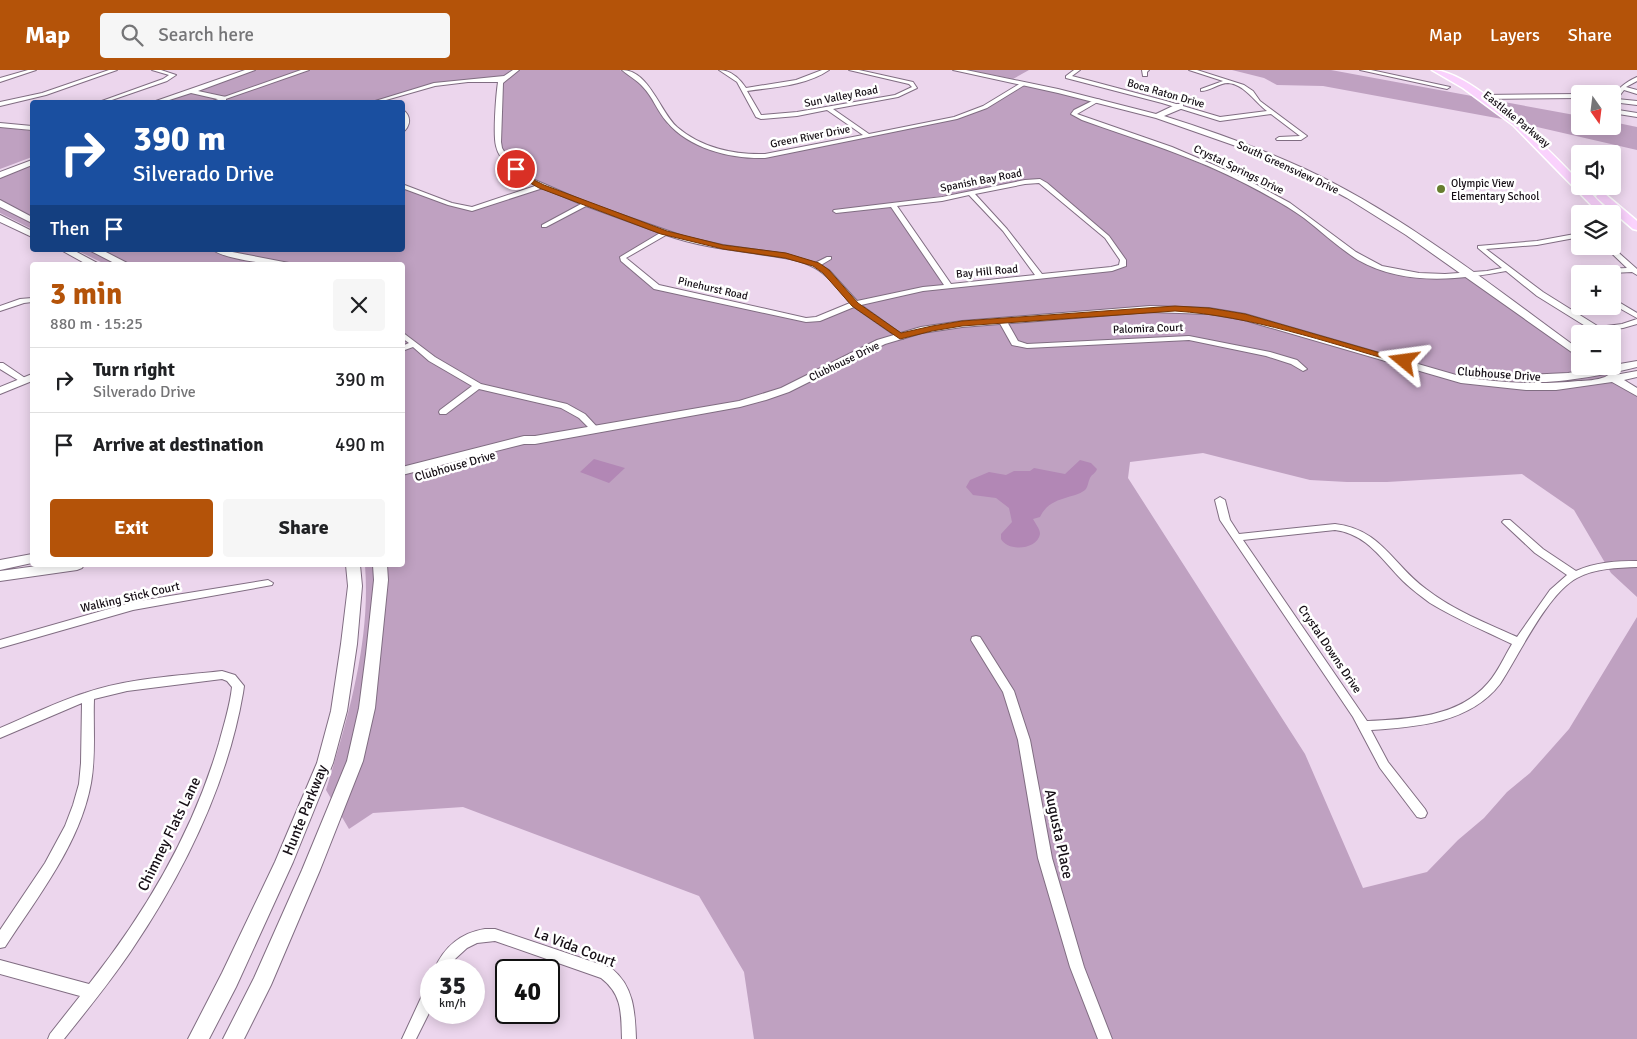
<!DOCTYPE html>
<html lang="en">
<head>
<meta charset="utf-8">
<style>
	:root { --surface:#fff; --page:#f6f6f6; --text:#202124; --muted:#757577; --line:#e0e0e0; --accent:#b45309 }
	body { margin:0; font-family:Signika,sans-serif; background:var(--page); color:var(--text); height:100vh; display:flex; flex-direction:column; font-size:19px; white-space:nowrap }
	* { box-sizing:border-box; margin:0 }
	p { font-size:16px; color:var(--muted) }
	.icon { flex:none; width:28px; height:28px; fill:none; stroke:currentColor; stroke-width:2; stroke-linecap:round; stroke-linejoin:round }
	.map { position:relative; flex:1; overflow:hidden }
	.panel { position:absolute; left:30px; top:192px; width:375px; height:305px; display:flex; flex-direction:column; background:var(--surface); border-radius:5px; box-shadow:0 2px 12px #0003 }
	.panel>* { flex:none }
	.top-card { position:absolute; left:30px; top:30px; width:375px; height:152px; border-radius:5px; box-shadow:0 2px 12px #0003; background:#1a4fa0; color:#fff; overflow:hidden }
	.needle { width:32px; rotate:166deg }
	.controls { position:absolute; left:1571px; top:15px; display:grid; gap:10px }
	.controls a { display:grid; place-items:center; width:50px; height:50px; border-radius:5px; background:var(--surface); box-shadow:0 2px 12px #0003; font-size:25px }
	.speed { position:absolute; left:420px; top:889px; display:flex; gap:10px; font-size:25px; font-weight:700; text-align:center }
	.speed>* { display:grid; place-content:center; width:65px; height:65px; border-radius:50%; background:var(--surface); box-shadow:0 2px 12px #0003; line-height:1 }
	.speed small { font-size:12px; font-weight:400 }
	.speed .limit { border:2px solid #111; border-radius:8px; background:#fff; color:#111 }
	.pin { position:absolute; display:grid; place-items:center; width:42px; height:42px; color:#fff; margin:-21px; border:2px solid #fff; border-radius:50%; box-shadow:0 1px 5px #0007 }
	.me { position:absolute; width:55px; margin:-28px; rotate:286deg; stroke-linejoin:round; filter:drop-shadow(0 0 4px #0008) }
	.turn { display:flex; align-items:center; gap:18px; height:105px; padding:0 20px; font-size:22px }
	.turn .icon { width:65px; height:65px; stroke-width:2.5 }
	.turn b { display:block; font-size:35px; line-height:42px }
	.then { display:flex; align-items:center; height:48px; padding:0 20px; background:#0003; gap:10px; font-size:19px }
	.round { display:grid; place-items:center; flex:none; width:52px; height:52px; border-radius:5px; background:var(--page) }
	.summary { display:flex; align-items:center; justify-content:space-between; height:85px; padding:0 20px }
	h1 { font-size:30px; font-weight:700; line-height:38px; color:var(--accent) }
	.primary-button { display:flex; gap:10px; margin-top:auto; padding:10px 20px }
	.primary-button a { flex:1; height:58px; border-radius:5px; background:var(--accent); color:#fff; font-size:20px; font-weight:700; line-height:58px; text-align:center }
	.primary-button a+a { background:var(--page); color:var(--text) }
	ul { padding:0; list-style:none }
	li { display:flex; align-items:center; gap:15px; height:65px; padding:0 20px; border-top:1px solid var(--line) }
	li div { flex:1 }
	li b { display:block; font-size:19px }
	li em { font-style:normal }
	header { display:flex; align-items:center; gap:30px; box-sizing:border-box; height:70px; padding:0 25px; background:var(--accent); color:#fff }
	header strong { font-size:24px }
	nav { display:flex; gap:28px; margin-inline-start:auto; font-size:18px }
	.search { width:350px; height:45px; background:var(--page); display:flex; align-items:center; gap:12px; box-sizing:border-box; padding:0 18px; border-radius:5px; color:var(--muted); font-size:19px }
	.map>svg:first-child { display:block }
	.green { fill:#bfa1c1; fill-rule:evenodd }
	.water { fill:#b287b5 }
	.lines { fill:none; stroke-linecap:round; stroke-linejoin:round }
	.street-casing { stroke:#806d82; stroke-width:2 }
	.secondary-casing { stroke:#806d82; stroke-width:2 }
	.primary-casing { stroke:#fff; stroke-width:3 }
	.street { fill:#fff; fill-rule:evenodd }
	.secondary { fill:#fff; fill-rule:evenodd }
	.primary { fill:#fad2fd; fill-rule:evenodd }
	.route { fill:#b45309; stroke:#753606 }
	.poi-dot { fill:#677d2f; stroke:#fff; stroke-width:2 }
	.labels { text-anchor:middle; stroke-width:5; stroke-linejoin:round; paint-order:stroke }
	.far-street-label { font-size:11px; fill:#160f16; stroke:#fff }
	.far-poi-label { font-size:11px; fill:#160f16; stroke:#fff; text-anchor:start }
	.street-label { font-size:12px; fill:#160f16; stroke:#fff }
	.near-street-label { font-size:15px; fill:#160f16; stroke:#fff }
</style>
</head>
<body>
<header>
<strong>Map</strong>
<div class="search"><svg class="icon" aria-label="search" viewBox="0 0 24 24"><circle cx="10" cy="10" r="6"/><path d="M15 15l6 6"/></svg>Search here</div>
<nav><a>Map</a><a>Layers</a><a>Share</a></nav>
</header>
<div class="map">
<svg width="1637" height="969" viewBox="0 0 1637 969">
	<rect width="100%" height="100%" fill="#ecd6ed"/>
	<!-- green -->
	<path class="green" d="M252 0H620L637 11 648 22 668 55 681 65 719 80 757 86 953 48 987 34 1020 14 1094 30 1073 43 1139 68 1246 113 1300 145 1347 183 1360 190 1415 206 1463 204 1580 287V296H1594L1637 324V527L1611 503 1574 440 1522 404 1387 412H1347L1310 410 1203 383 1130 392 1128 408 1305 684 1363 818 1427 802 1458 770 1484 748 1507 722 1530 703 1569 659 1637 547V969H754L744 902 699 826 463 737 373 743 349 759 326 720C348 648 371 571 365 495H402V195H107L76 180H402L403 116 434 129 470 138 539 116 528 110 499 83 496 76 494 65 499 12 470 10 422 18 373 32H157ZM1033 111C1048 115 1096 155 1107 169 1112 175 1115 182 1120 189L1119 195 1115 197 946 216 891 134ZM664 163 720 177 803 190 827 203 854 235 813 248 800 249 655 216 623 188Z
		M968 0H1029L1013 9Z
		M1232 0H1331L1580 46V56H1612L1613 52 1637 57V80L1502 49 1323 16 1277 15 1264 8Z
		M0 57 32 61V87L0 99Z
		M32 92V159L0 143V105Z"/>
	<!-- water -->
	<path class="water" d="M594 389 625 398 609 413 580 402Z
		M1080 390 1091 393 1097 399C1095 404 1092 404 1090 408 1088 412 1088 416 1086 419 1077 429 1050 425 1040 447L1033 449C1035 453 1040 459 1040 464 1037 480 1008 482 1001 469V464L1012 452 1009 438 996 428 973 425 966 417 970 410 989 402 1006 405 1014 401H1030L1034 398 1065 404Z"/>
	<g class="lines">
		<!-- street casing -->
		<g class="street-casing">
			<path id="street" d="M28 0H36L0 12V8Z
				M109 0H117L46 25 0 36V32L42 23Z
				M152 0H161L176 5 167 11 106 32H99L163 9 169 5Z
				M301 0H309L217 32H210Z
				M513 0H519L503 13 501 72 502 78 508 88 528 107 588 133 686 167 723 175 786 184 815 193 827 187H831V189L821 195 829 200 857 231 923 217 944 215 891 137 836 143 833 141 834 140 942 127 1025 110 1040 109 1047 113 1109 166 1126 190V196L1112 201 923 221 861 235 903 265V269H900L854 237 820 251 806 252 654 219 621 191 620 187 660 163 586 136 546 157H542V155L581 134 543 118 472 141 448 135 402 118V114L452 133 472 137 538 115C522 109 500 94 496 76 493 65 496 25 498 12H468L435 16 379 32H372L434 13 504 6ZM1039 113 1105 168 1120 190 1119 195 1111 197 1042 204 1007 159 975 124 1025 114ZM969 125 1003 161 1035 205 951 214 897 136 942 131ZM666 165C694 175 723 179 752 183 771 186 799 188 815 198 829 206 840 221 850 233L816 247 806 248 659 215 626 188Z
				M622 0C649 0 660 42 677 57 701 78 735 85 765 84L863 65 827 40 797 46 761 49 756 47 737 12 719 0C731 0 740 9 746 18L796 10 822 0H829C806 16 773 17 747 21L761 45 797 42 895 25 912 17 909 14 849 0H859L913 12 917 18 898 27 833 39 869 64 954 47 983 36 1021 13 1026 14 987 38 957 49 765 88C731 89 690 79 667 52 657 41 653 27 643 17 637 10 629 6 622 0Z
				M1074 0H1080L1072 6 1166 31 1220 47 1267 41C1255 32 1244 14 1228 13 1219 13 1210 21 1201 21V19L1223 11 1189 0H1197L1244 15 1253 21 1260 31 1307 66 1301 70H1277L1276 69 1279 67 1300 66 1271 44 1220 51 1162 33 1066 8V6Z
				M1142 0H1149L1147 2V6H1143Z
				M1360 0H1371L1450 17 1447 19Z
				M1637 7V11L1626 17 1637 20V24L1624 20 1617 29 1637 31V35L1612 32C1615 19 1626 12 1637 7Z
				M1580 24V28L1482 29 1479 27 1482 25Z
				M1096 29 1101 30 1077 44 1172 77 1242 107 1290 133 1356 182 1382 196 1419 203 1445 204 1487 201 1502 198 1478 178V176L1537 171 1580 163V167L1537 175 1486 179 1543 222 1599 257 1622 254 1637 249V254L1623 258 1595 262 1537 226 1506 201C1459 210 1403 216 1358 190 1339 178 1322 162 1304 148 1286 135 1267 125 1248 115 1195 87 1138 70 1082 50L1071 44 1074 40Z
				M402 39C412 46 411 56 402 63L404 51Z
				M1612 39 1637 43V47L1612 43Z
				M0 53 32 56V60L0 57Z
				M1604 176H1611L1637 199V205L1632 202 1591 204 1604 199 1627 198Z
				M213 180H222L289 193 293 195C274 195 227 190 213 180Z
				M32 228V232L24 233 0 241V236L20 229Z
				M1612 228 1637 243V248L1612 234Z
				M999 248H1005L1018 271 1027 274 1189 266 1270 282 1297 290 1307 299 1303 301 1291 294 1266 286 1189 270 1027 278 1012 275 998 250Z
				M402 262 435 287 481 314 567 334 585 344 599 359 595 362 592 361 579 348 561 338 479 319 446 344H440L439 342 440 340 472 316 429 291 413 277 402 281V276L409 273 402 268Z
				M0 293H3L28 310 27 312H21L0 299Z
				M1220 427 1225 430 1230 450 1239 464 1335 454C1381 459 1392 494 1426 519 1453 540 1486 553 1517 567L1550 520 1567 505 1535 483 1504 454 1502 452 1504 450H1510L1543 479 1576 501C1595 492 1616 491 1637 491V497C1617 498 1595 498 1577 508 1547 524 1519 585 1500 614 1470 653 1417 657 1371 660L1388 692 1425 739 1427 743 1425 747 1421 748 1417 747 1380 698 1353 647 1220 450 1215 430ZM1335 460C1367 464 1382 490 1403 511 1411 519 1421 526 1430 533 1456 549 1485 561 1512 574 1504 587 1498 602 1488 613 1458 648 1408 649 1367 651L1243 470Z
				M268 510 273 513 272 515 133 540 0 578V570L133 532Z
				M976 566 980 567 1014 621 1030 670 1052 788 1084 897 1112 969H1098L1070 897 1038 788 1018 670 1003 622 971 570 972 567Z
				M222 601 235 605 244 616 243 623C227 716 183 804 131 881 110 912 87 940 64 969H48L50 964 80 926 0 904V890L89 914C146 842 193 762 219 673 224 654 230 636 232 617L227 611 222 609 127 621 94 629C93 657 96 685 91 713 80 774 38 826 5 877L0 878V860L45 793 65 756 73 735 79 714 81 693 82 633 0 668V658C28 646 57 632 85 623 128 608 177 606 222 601Z
				M485 859H495L611 898C634 916 635 942 636 969H622C621 944 623 925 601 908L495 871 477 873 467 878 455 889 449 900H434C444 877 460 863 485 859Z
				M431 915V939L416 969H402L426 917Z"/>
		</g>
		<!-- secondary casing -->
		<g class="secondary-casing">
			<path id="secondary" d="M245 0H255L198 21 226 27V31L191 23 163 32H153Z
				M953 0H966L1058 19 1156 44 1177 34H1183V38L1164 46C1212 61 1259 78 1305 99 1405 146 1492 216 1580 280V288L1406 165 1347 128 1301 103 1253 82 1156 48 1058 23Z
				M32 90V95L0 108V102Z
				M0 130 32 147V153L0 137Z
				M0 145 32 161V167L0 152Z
				M61 180H73L101 195H88Z
				M89 180H102L131 195H118Z
				M1150 236 1209 238 1245 244 1463 307C1501 313 1540 315 1578 311 1586 311 1597 310 1605 307 1607 306 1609 304 1611 304L1615 305 1637 301V307L1624 310 1637 318V326L1612 312 1556 320H1526L1461 313 1244 250 1209 244 1150 242 962 257 922 263 885 274 789 322 766 330 740 337 535 374H524L402 405V397L524 366H535L739 331 781 318 877 270 921 257 962 251Z
				M1637 291V297C1618 302 1533 320 1520 308L1526 305 1568 303Z
				M32 304V311L0 324V317Z
				M32 484V493L0 500V490Z
				M44 495H84L82 498 77 500 0 511V501Z
				M346 495H360L362 516 357 574 347 641 333 693 293 792 236 917 209 969H188L222 903 275 792 317 693 331 641 341 574 348 516Z
				M373 495H387L388 510 375 638 363 691 320 800 271 915 244 969H223L254 908 302 800 347 691 359 638 366 584 374 510Z"/>
		</g>
		<!-- primary casing -->
		<g class="primary-casing">
			<path id="primary" d="M1432 0C1473 0 1550 82 1580 112V116H1584L1611 144H1600L1513 55 1463 18Z
				M1601 123 1605 124 1637 151V160L1633 159 1597 128 1596 126Z"/>
		</g>
		<!-- street -->
		<use href="#street" class="street"/>
		<!-- secondary -->
		<use href="#secondary" class="secondary"/>
		<!-- primary -->
		<use href="#primary" class="primary"/>
	</g>
	<!-- route -->
	<path class="route" d="M513 98H518L528 107 544 115 667 161 723 175 786 183 819 193 829 200 858 233 901 263 932 256 962 251 1175 236 1209 238 1245 244 1408 291 1404 294 1400 293C1326 272 1252 246 1175 241L962 256 932 261 900 269 852 236 823 203 813 196 785 188 723 179 661 164 539 118 523 109 513 101Z"/>
	<!-- markers -->
	<circle class="poi-dot" cx="1441" cy="119" r="5"/>
	<g class="labels">
		<!-- far-street labels -->
		<g class="far-street-label">
			<text transform="translate(1166 23) rotate(16)" y="4">Boca Raton Drive</text>
			<text transform="translate(841 26) rotate(-11)" y="4">Sun Valley Road</text>
			<text transform="translate(1517 49) rotate(39)" y="4">Eastlake Parkway</text>
			<text transform="translate(810 66) rotate(-11)" y="4">Green River Drive</text>
			<text transform="translate(1288 97) rotate(25)" y="4">South Greensview Drive</text>
			<text transform="translate(1239 99) rotate(26)" y="4">Crystal Springs Drive</text>
			<text transform="translate(981 110) rotate(-11)" y="4">Spanish Bay Road</text>
			<text transform="translate(987 201) rotate(-5)" y="4">Bay Hill Road</text>
			<text transform="translate(713 218) rotate(13)" y="4">Pinehurst Road</text>
			<text transform="translate(1148 258) rotate(-2)" y="4">Palomira Court</text>
			<text transform="translate(844 291) rotate(-26)" y="4">Clubhouse Drive</text>
		</g>
		<!-- far-poi labels -->
		<g class="far-poi-label">
			<text x="1451" y="117">Olympic View<tspan x="1451" dy="13">Elementary School</tspan></text>
		</g>
		<!-- street labels -->
		<g class="street-label">
			<text transform="translate(1499 304) rotate(4)" y="4">Clubhouse Drive</text>
			<text transform="translate(455 396) rotate(-16)" y="4">Clubhouse Drive</text>
			<text transform="translate(130 527) rotate(-13)" y="4">Walking Stick Court</text>
			<text transform="translate(1330 579) rotate(56)" y="4">Crystal Downs Drive</text>
		</g>
		<!-- near-street labels -->
		<g class="near-street-label">
			<text transform="translate(305 740) rotate(-68)" y="5">Hunte Parkway</text>
			<text transform="translate(169 764) rotate(-64)" y="5">Chimney Flats Lane</text>
			<text transform="translate(1059 764) rotate(78)" y="5">Augusta Place</text>
			<text transform="translate(575 877) rotate(21)" y="5">La Vida Court</text>
		</g>
	</g>
</svg>
<div class="controls">
<a><svg class="needle" viewBox="-14 -14 28 28"><path d="M0-13l5 13h-10z" fill="#e53935"/><path d="M0 13l5-13h-10z" fill="#757577"/></svg></a>
<a><svg class="icon" aria-label="sound" viewBox="0 0 24 24"><path d="M4 9h4l5-4v14l-5-4H4zM17 9q2 3 0 6"/></svg></a>
<a><svg class="icon" aria-label="layers" viewBox="0 0 24 24"><path d="M12 4l9 5-9 5-9-5zM3 14l9 5 9-5"/></svg></a>
<a>+</a>
<a>−</a>
</div>
<div class="speed"><div>35<small>km/h</small></div><div class="limit">40</div></div>
<div class="pin" style="left:516px;top:99px;background:#d93025"><svg class="icon" aria-label="arrive" viewBox="0 0 24 24"><path d="M6 21V4h12l-3 4 3 4H6"/></svg></div>
<svg class="me" style="left:1404px;top:291px" viewBox="-20 -20 40 40"><path d="M0-17L14 15 0 8-14 15z" fill="#b45309" stroke="#fff" stroke-width="4"/></svg>
<div class="top-card">
<div class="turn"><svg class="icon" aria-label="right" viewBox="0 0 24 24"><path d="M7 20v-9h11M14 6l5 5-5 5"/></svg><div><b>390 m</b>Silverado Drive</div></div>
<div class="then">Then<svg class="icon" aria-label="arrive" viewBox="0 0 24 24"><path d="M6 21V4h12l-3 4 3 4H6"/></svg></div>
</div>
<section class="panel">
<div class="summary"><div><h1>3 min</h1><p>880 m · 15:25</p></div><a class="round"><svg class="icon" aria-label="close" viewBox="0 0 24 24"><path d="M6 6l12 12M18 6L6 18"/></svg></a></div>
<ul>
<li><svg class="icon" aria-label="right" viewBox="0 0 24 24"><path d="M7 20v-9h11M14 6l5 5-5 5"/></svg><div><b>Turn right</b><p>Silverado Drive</p></div><em>390 m</em></li>
<li><svg class="icon" aria-label="arrive" viewBox="0 0 24 24"><path d="M6 21V4h12l-3 4 3 4H6"/></svg><div><b>Arrive at destination</b></div><em>490 m</em></li>
</ul>
<div class="primary-button"><a>Exit</a><a>Share</a></div>
</section>
</div>
</body>
</html>
